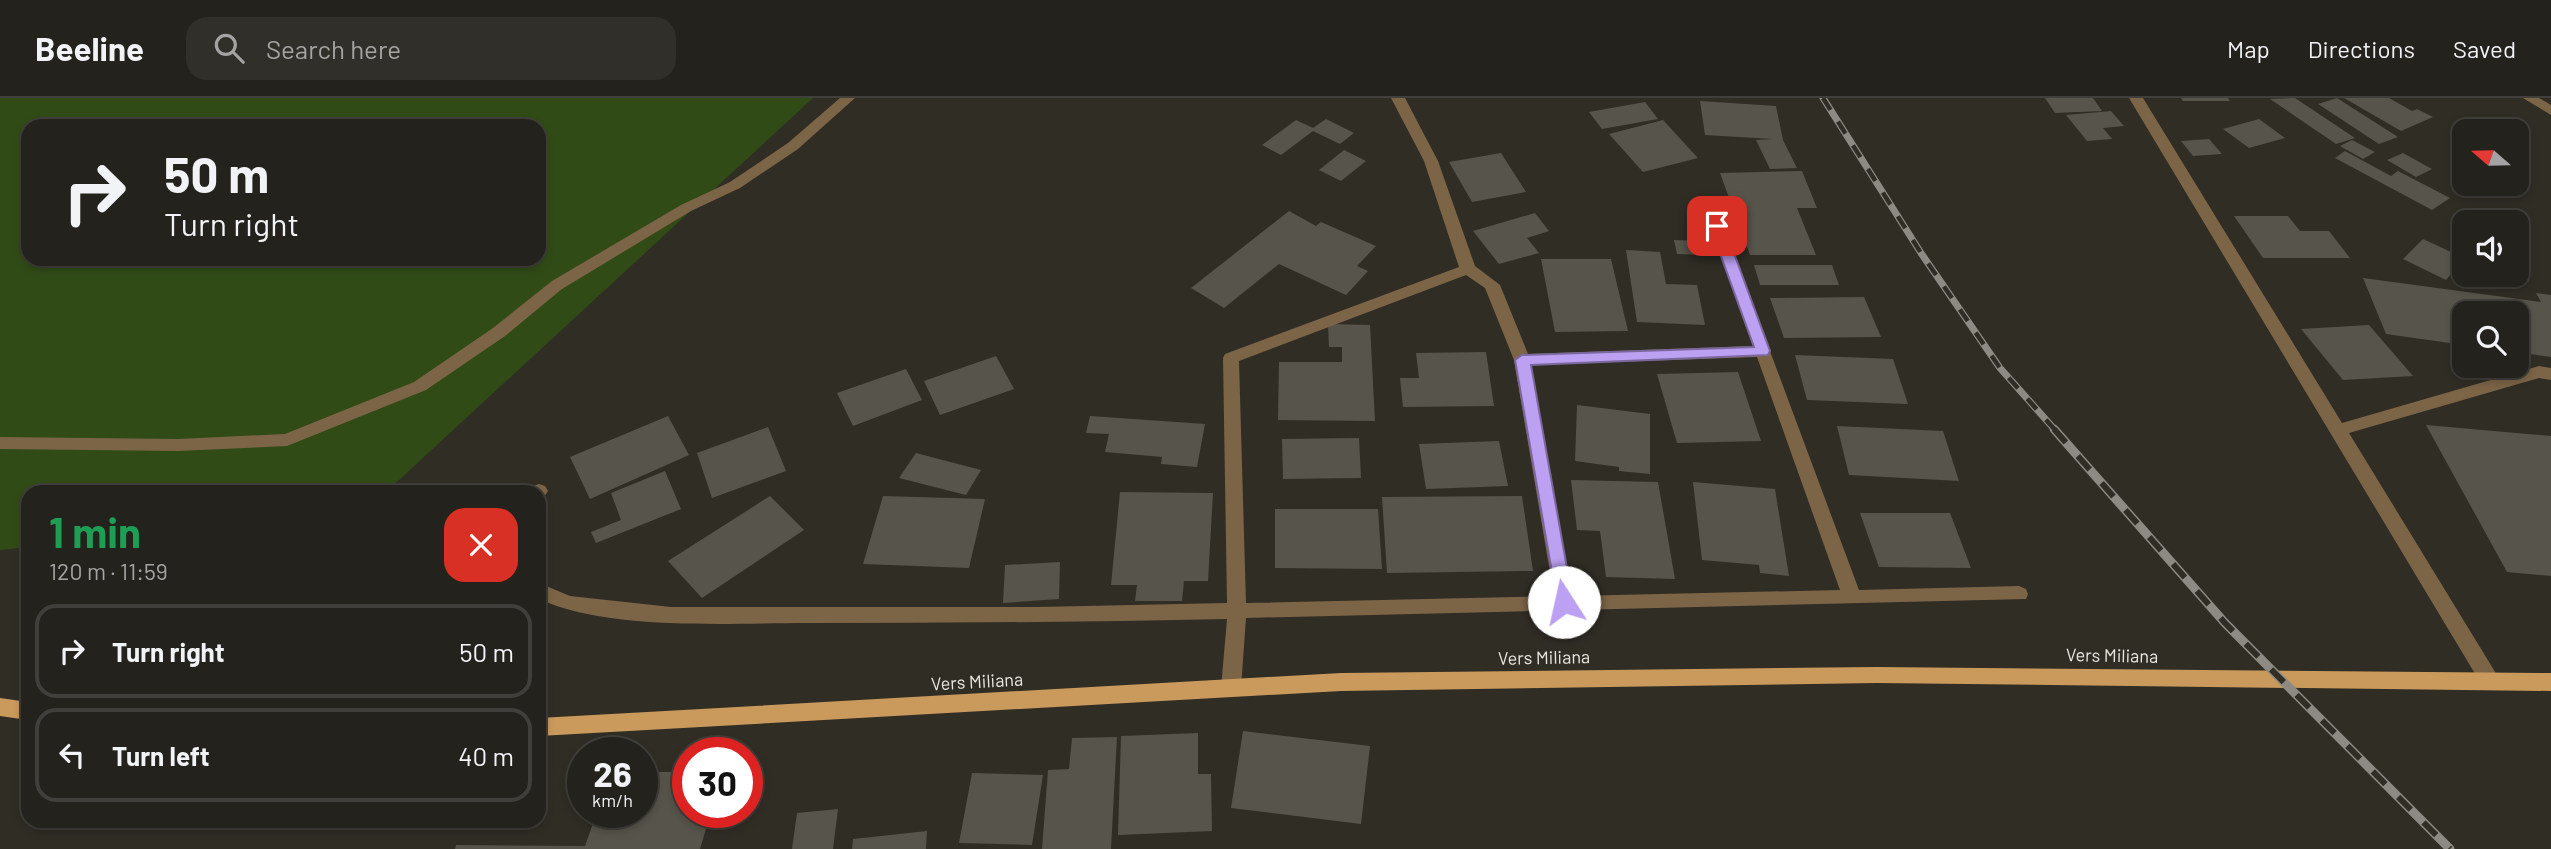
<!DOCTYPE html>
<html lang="en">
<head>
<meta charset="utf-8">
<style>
	:root { --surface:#24221c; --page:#302f29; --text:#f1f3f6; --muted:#a3a4a3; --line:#413f3b }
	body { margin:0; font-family:Barlow,sans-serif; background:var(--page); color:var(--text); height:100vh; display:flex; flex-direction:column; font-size:26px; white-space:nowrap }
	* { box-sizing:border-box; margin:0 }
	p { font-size:23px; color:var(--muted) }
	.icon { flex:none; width:38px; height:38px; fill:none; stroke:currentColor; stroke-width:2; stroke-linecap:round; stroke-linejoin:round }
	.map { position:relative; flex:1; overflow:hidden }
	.sheet { position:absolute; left:21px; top:387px; width:525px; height:343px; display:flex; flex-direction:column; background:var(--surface); border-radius:21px; box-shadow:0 4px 10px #0003,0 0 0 2px var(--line) }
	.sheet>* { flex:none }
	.top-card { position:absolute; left:21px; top:21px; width:525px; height:147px; border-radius:21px; box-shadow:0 4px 10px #0003,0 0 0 2px var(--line); background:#24221c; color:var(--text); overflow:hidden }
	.needle { width:46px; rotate:290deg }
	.controls { position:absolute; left:2452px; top:21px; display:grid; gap:14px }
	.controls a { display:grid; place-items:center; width:77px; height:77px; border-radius:14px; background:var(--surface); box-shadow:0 4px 10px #0003,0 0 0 2px var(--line); font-size:35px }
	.speed { position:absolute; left:567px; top:639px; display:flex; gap:14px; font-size:35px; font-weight:700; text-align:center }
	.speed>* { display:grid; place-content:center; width:91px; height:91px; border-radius:50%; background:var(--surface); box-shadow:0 4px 10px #0003,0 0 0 2px var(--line); line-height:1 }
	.speed small { font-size:18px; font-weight:400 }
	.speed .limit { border:10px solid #d22; background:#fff; color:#111 }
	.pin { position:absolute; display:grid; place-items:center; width:60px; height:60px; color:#fff; margin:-30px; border-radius:14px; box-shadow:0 4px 10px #0006 }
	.me { position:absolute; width:77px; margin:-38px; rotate:350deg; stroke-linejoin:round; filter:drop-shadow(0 0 5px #0008) }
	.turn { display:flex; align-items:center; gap:24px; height:147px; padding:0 28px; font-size:32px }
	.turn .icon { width:91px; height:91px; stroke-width:2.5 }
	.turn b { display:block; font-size:49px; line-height:60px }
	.round { display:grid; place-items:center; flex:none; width:74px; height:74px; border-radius:21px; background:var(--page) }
	.headline { display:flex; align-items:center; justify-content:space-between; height:119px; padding:0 28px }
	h1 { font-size:42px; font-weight:700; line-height:52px; color:#1e9e55 }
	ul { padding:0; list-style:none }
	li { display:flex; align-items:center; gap:21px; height:94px; margin:0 14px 10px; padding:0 14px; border:4px solid var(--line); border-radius:21px }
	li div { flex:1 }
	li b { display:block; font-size:26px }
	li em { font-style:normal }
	header { display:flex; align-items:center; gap:42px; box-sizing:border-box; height:98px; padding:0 35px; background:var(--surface); border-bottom:2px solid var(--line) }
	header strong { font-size:33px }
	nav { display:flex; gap:38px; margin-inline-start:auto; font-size:24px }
	.search { width:490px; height:63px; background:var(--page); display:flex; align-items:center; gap:18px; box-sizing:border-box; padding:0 24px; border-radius:21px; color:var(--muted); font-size:26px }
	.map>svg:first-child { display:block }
	.green { fill:#314b17; fill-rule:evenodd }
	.building { fill:#57544b }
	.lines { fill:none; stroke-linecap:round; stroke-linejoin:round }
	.minor { fill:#7c6447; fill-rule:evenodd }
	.major { fill:#ca9a5c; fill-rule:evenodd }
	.rail-far1-casing { stroke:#8d8a83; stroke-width:7 }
	.rail-casing { stroke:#8d8a83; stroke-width:9 }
	.rail-far1 { stroke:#302d25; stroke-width:4.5; stroke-dasharray:14; stroke-linecap:butt }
	.rail { stroke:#302d25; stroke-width:6; stroke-dasharray:18; stroke-linecap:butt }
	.route { fill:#bca0f2; stroke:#7a689d; stroke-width:2 }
	.labels { text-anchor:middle; stroke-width:6; stroke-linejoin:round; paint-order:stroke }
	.street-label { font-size:18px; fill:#e8e6e0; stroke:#302d25 }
</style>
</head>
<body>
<header>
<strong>Beeline</strong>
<div class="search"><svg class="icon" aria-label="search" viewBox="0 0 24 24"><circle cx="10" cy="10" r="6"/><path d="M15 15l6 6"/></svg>Search here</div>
<nav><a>Map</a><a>Directions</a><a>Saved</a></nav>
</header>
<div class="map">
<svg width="2551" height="751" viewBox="0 0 2551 751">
	<rect width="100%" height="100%" fill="#302d25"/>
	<!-- green -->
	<path class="green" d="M0 0H813L386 394H28V449L0 452ZM28 28H539V161H28Z"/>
	<!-- building -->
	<path class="building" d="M2045 0H2093L2102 13 2055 15Z
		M2181 0H2228L2230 3H2183Z
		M2295 0 2355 40 2336 46 2270 1Z
		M2337 0 2398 39 2379 46 2318 6Z
		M2344 0H2389L2412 13 2417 11 2433 19 2401 33Z
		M1700 3 1776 8 1783 42 1797 70 1770 71 1756 42 1773 41 1705 37Z
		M1645 4 1658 21 1602 31 1589 14Z
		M2111 13 2124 28 2103 30 2112 41 2087 43 2066 17Z
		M1326 21 1354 35 1340 46 1313 33 1281 57 1262 47 1296 22 1313 30Z
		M2259 21 2285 40 2249 50 2223 31Z
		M1663 22 1698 60 1643 74 1609 36Z
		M2209 41 2222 56 2193 58 2181 43Z
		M2352 42 2375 54 2363 61 2340 48Z
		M1344 52 1366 63 1341 83 1319 72Z
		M2345 53 2391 78 2398 73 2450 100 2432 112 2335 60Z
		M1501 55 1526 94 1472 104 1449 64Z
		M2403 55 2432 71 2416 79 2387 62Z
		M1802 73 1817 110H1797L1816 157H1750L1720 75Z
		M1289 113 1316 128 1321 124 1376 148 1357 168 1368 173 1346 197 1279 166 1224 210 1191 190Z
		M1535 115 1549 133 1527 140 1539 155 1499 166 1473 133Z
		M2234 118H2288L2300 133H2329L2350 160H2263Z
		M2423 141 2464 160V177H2490L2478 190 2451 176 2446 182 2403 161Z
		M1674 142 1700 143 1703 157 1677 156Z
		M1626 152 1660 154 1666 186 1697 187 1705 227 1637 224Z
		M1541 161H1611L1628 233 1555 234Z
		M1754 167H1832L1839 187H1760Z
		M2363 180 2541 204 2536 195 2551 197V259L2516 254V215H2464V247L2386 236Z
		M1864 199 1881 239 1784 240 1770 200Z
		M1328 226 1370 227 1375 323 1278 322 1279 264H1342V249H1329Z
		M2369 227 2413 278 2343 282 2301 231Z
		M1486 254 1494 308 1403 309 1400 280H1419L1416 255Z
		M1795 257 1893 261 1908 306 1807 302Z
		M996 258 1014 291 940 317 924 283Z
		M906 271 922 302 853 328 837 295Z
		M1738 274 1761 343 1677 345 1657 276Z
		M1577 307 1650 316V376L1619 373V369L1575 363Z
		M668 318 689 357 590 401 570 359Z
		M1090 318 1205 326 1197 369 1161 366 1162 359 1105 354 1109 336 1086 335Z
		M2426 327 2551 338V478L2507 474Z
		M1837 328 1943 333 1959 383 1849 377Z
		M768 329 786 373 712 400 697 355Z
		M1359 340 1361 380 1283 381 1282 341Z
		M1499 343 1508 388 1426 391 1419 346Z
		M916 355 981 372 966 397 899 380Z
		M665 373 681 411 596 445 591 434 621 422 611 395Z
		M1571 382 1658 384 1675 481 1606 479 1600 433 1577 432Z
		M1693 384 1775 391 1789 478 1760 475 1759 467 1702 462Z
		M1120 394 1213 395 1208 483H1184L1182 503H1135L1137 487H1111Z
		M770 398 804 432 702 500 668 463Z
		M883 398 985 401 969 470 863 466Z
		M1522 398 1533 473 1387 475 1382 399Z
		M1275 411H1378L1382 471 1275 470Z
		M1860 415H1950L1971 470 1879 469Z
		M1060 464 1059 501 1003 505 1005 467Z
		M1243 633 1370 648 1361 726 1231 710Z
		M1198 635V676H1211L1212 733 1118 737 1121 638Z
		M1117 639 1111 751H1042L1048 672 1069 671 1072 640Z
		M642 674H688V714H711L700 751H455L456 747 585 748 597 714H642Z
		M972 675 1043 677 1032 747 959 745Z
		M838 711 833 751H792L797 715Z
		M927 733 926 751H852L853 741Z"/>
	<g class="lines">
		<!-- minor -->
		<path class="minor" d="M840 0H855L798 51 740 90 691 113 562 191 505 238 426 292 287 348 178 353 0 351V339L178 341 285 336 414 284 493 230 552 183 681 107 730 84 788 45Z
			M1391 0H1405L1438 63 1475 168 1500 187 1528 256 1753 248 1701 103 1708 98 1713 100 1859 492 2019 488 2026 491 2028 496 2026 501 1246 520 1241 590 1238 596 1231 599 1224 596 1221 590 1227 521C1087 524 947 525 807 525 729 525 609 533 539 501V485L570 498 671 509H1037L1227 505 1223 260 1225 256 1459 169 1424 63ZM1466 177 1485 190 1514 262 1554 498 1246 505 1239 263ZM1757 259 1840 492 1572 498 1531 267Z
			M2129 0H2143L2342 325 2539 268 2551 270V282L2539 280 2349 335 2497 577 2500 583 2497 589 2490 592 2483 589Z
			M2523 0H2539L2551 7V17Z
			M539 386 545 388 548 393 544 399 539 401V394H529L533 388Z"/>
		<!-- major -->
		<path class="major" d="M1877 569 2551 575V593L1877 585 1341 593 539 638V620L1341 575Z
			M0 600 28 604V622L0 618Z"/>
		<!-- rail-far1 casing -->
		<g class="rail-far1-casing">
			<path id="rail-far1" d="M1823 0 1921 155 2000 270 2056 333"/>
		</g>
		<!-- rail casing -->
		<g class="rail-casing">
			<path id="rail" d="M2054 331 2225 525 2450 751"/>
		</g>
		<!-- rail-far1 -->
		<use href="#rail-far1" class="rail-far1"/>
		<!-- rail -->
		<use href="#rail" class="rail"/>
	</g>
	<!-- route -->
	<path class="route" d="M1717 123 1724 128 1770 253 1768 257 1531 267 1573 504 1570 509H1558L1515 262 1522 257 1754 249 1710 128Z"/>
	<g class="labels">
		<!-- street labels -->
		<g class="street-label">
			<text transform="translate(2112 558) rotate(1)" y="6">Vers Miliana</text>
			<text transform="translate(1544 560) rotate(-1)" y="6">Vers Miliana</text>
			<text transform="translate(977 584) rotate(-3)" y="6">Vers Miliana</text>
		</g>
	</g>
</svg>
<div class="controls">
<a><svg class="needle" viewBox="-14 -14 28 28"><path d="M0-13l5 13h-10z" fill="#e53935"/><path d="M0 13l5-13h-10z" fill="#a3a4a3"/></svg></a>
<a><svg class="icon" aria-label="sound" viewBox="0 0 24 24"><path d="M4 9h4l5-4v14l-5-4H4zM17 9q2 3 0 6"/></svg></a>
<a><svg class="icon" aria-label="search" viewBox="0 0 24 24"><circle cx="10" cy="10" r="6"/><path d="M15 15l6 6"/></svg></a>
</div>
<div class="speed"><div>26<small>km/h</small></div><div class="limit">30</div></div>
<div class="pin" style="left:1717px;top:128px;background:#d93025"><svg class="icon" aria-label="arrive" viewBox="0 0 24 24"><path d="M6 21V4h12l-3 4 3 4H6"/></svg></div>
<svg class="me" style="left:1564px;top:504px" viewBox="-20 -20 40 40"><circle r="19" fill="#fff"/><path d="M0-13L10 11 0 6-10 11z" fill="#bca0f2"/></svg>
<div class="top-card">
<div class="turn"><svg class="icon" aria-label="right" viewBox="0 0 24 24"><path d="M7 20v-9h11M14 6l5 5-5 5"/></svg><div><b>50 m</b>Turn right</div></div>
</div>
<section class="sheet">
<div class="headline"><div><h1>1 min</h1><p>120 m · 11:59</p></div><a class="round" style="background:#d93025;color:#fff"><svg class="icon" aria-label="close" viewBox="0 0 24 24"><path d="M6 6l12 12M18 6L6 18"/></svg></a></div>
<ul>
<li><svg class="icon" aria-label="right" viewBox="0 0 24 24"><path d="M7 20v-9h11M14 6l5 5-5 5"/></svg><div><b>Turn right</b></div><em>50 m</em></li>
<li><svg class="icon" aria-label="left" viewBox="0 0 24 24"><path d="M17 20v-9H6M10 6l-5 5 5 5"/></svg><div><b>Turn left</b></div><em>40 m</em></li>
</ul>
</section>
</div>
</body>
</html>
